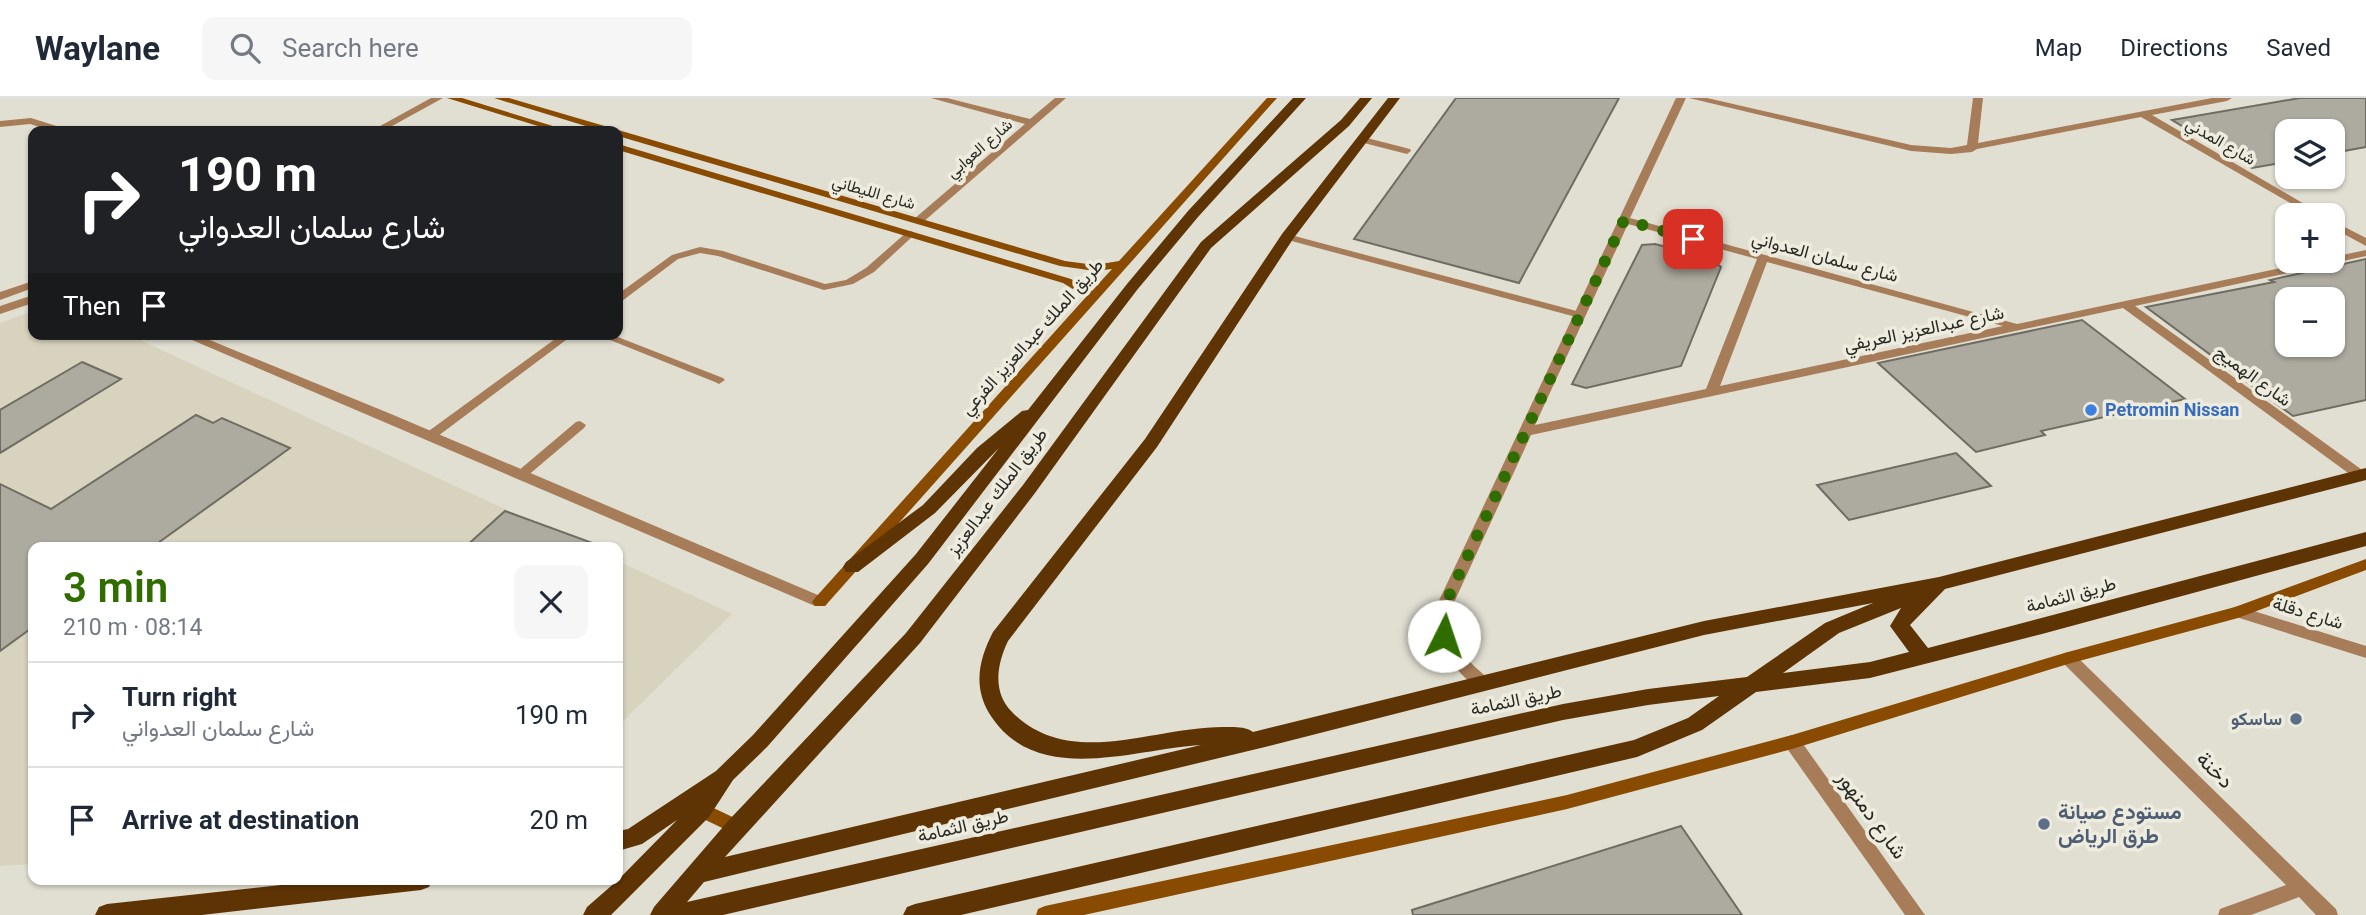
<!DOCTYPE html>
<html lang="en">
<head>
<meta charset="utf-8">
<style>
	:root { --surface:#fff; --page:#f6f6f7; --text:#1f2937; --muted:#747a83; --line:#e0e1e3; --accent:#306d00 }
	body { margin:0; font-family:Roboto,Vazirmatn,sans-serif; background:var(--page); color:var(--text); height:100vh; display:flex; flex-direction:column; font-size:26px; white-space:nowrap }
	* { box-sizing:border-box; margin:0 }
	p { font-size:23px; color:var(--muted) }
	.icon { flex:none; width:38px; height:38px; fill:none; stroke:currentColor; stroke-width:2; stroke-linecap:round; stroke-linejoin:round }
	.map { position:relative; flex:1; overflow:hidden }
	.side { position:absolute; left:28px; top:444px; width:595px; height:343px; display:flex; flex-direction:column; background:var(--surface); border-radius:14px; box-shadow:0 2px 5px #0004 }
	.side>* { flex:none }
	.guide { position:absolute; left:28px; top:28px; width:595px; height:214px; border-radius:14px; box-shadow:0 2px 5px #0004; background:#202124; color:#fff; overflow:hidden }
	.tools { position:absolute; left:2275px; top:21px; display:grid; gap:14px }
	.tools a { display:grid; place-items:center; width:70px; height:70px; border-radius:14px; background:var(--surface); box-shadow:0 2px 5px #0004; font-size:35px }
	.pin { position:absolute; display:grid; place-items:center; width:60px; height:60px; color:#fff; margin:-30px; border-radius:14px; box-shadow:0 4px 10px #0006 }
	.me { position:absolute; width:77px; margin:-38px; rotate:4deg; stroke-linejoin:round; filter:drop-shadow(0 0 5px #0008) }
	.turn { display:flex; align-items:center; gap:24px; height:147px; padding:0 35px; font-size:32px }
	.turn .icon { width:91px; height:91px; stroke-width:2.5 }
	.turn b { display:block; font-size:49px; line-height:60px }
	.then { display:flex; align-items:center; height:66px; padding:0 35px; background:#0003; gap:14px; font-size:26px }
	.round { display:grid; place-items:center; flex:none; width:74px; height:74px; border-radius:14px; background:var(--page) }
	.overview { display:flex; align-items:center; justify-content:space-between; height:119px; padding:0 35px }
	h1 { font-size:42px; font-weight:600; line-height:52px; color:var(--accent) }
	ul { padding:0; list-style:none }
	li { display:flex; align-items:center; gap:21px; height:105px; padding:0 35px; border-top:2px solid var(--line) }
	li div { flex:1 }
	li b { display:block; font-size:26px }
	li em { font-style:normal }
	header { display:flex; align-items:center; gap:42px; box-sizing:border-box; height:98px; padding:0 35px; background:var(--surface); border-bottom:2px solid var(--line) }
	header strong { font-size:33px }
	nav { display:flex; gap:38px; margin-inline-start:auto; font-size:24px }
	.search { width:490px; height:63px; background:var(--page); display:flex; align-items:center; gap:18px; box-sizing:border-box; padding:0 24px; border-radius:14px; color:var(--muted); font-size:26px }
	.map>svg:first-child { display:block }
	.built { fill:#d7d3bf }
	.building { fill:#adab9f; stroke:#6f6d62; stroke-width:2; fill-rule:evenodd }
	.lines { fill:none; stroke-linecap:round; stroke-linejoin:round }
	.lane { fill:#a77c58; fill-rule:evenodd }
	.street { fill:#a77c58; fill-rule:evenodd }
	.secondary { fill:#884b01; fill-rule:evenodd }
	.primary { fill:#5e3405; fill-rule:evenodd }
	.route { stroke:#306d00; stroke-width:12; stroke-dasharray:0 21.6 }
	.shop-dot { fill:#3f7fe0; stroke:#eeecdf; stroke-width:2.5 }
	.service-dot { fill:#5c6f8a; stroke:#eeecdf; stroke-width:2.5 }
	.labels { text-anchor:middle; stroke-width:7; stroke-linejoin:round; paint-order:stroke }
	.far-street-label { font-size:16px; fill:#2b2b26; stroke:#eeecdf }
	.street-label { font-size:18px; fill:#2b2b26; stroke:#eeecdf }
	.shop-label { font-size:18px; font-weight:bold; fill:#366cbe; stroke:#eeecdf; text-anchor:start }
	.service-label { font-size:18px; font-weight:bold; fill:#4e5e75; stroke:#eeecdf; text-anchor:end }
	.near-street-label { font-size:21px; fill:#2b2b26; stroke:#eeecdf }
	.near-service-label { font-size:21px; font-weight:bold; fill:#4e5e75; stroke:#eeecdf; text-anchor:start }
</style>
</head>
<body>
<header>
<strong>Waylane</strong>
<div class="search"><svg class="icon" aria-label="search" viewBox="0 0 24 24"><circle cx="10" cy="10" r="6"/><path d="M15 15l6 6"/></svg>Search here</div>
<nav><a>Map</a><a>Directions</a><a>Saved</a></nav>
</header>
<div class="map">
<svg width="2366" height="817" viewBox="0 0 2366 817">
	<rect width="100%" height="100%" fill="#e1dfd2"/>
	<!-- built -->
	<path class="built" d="M33 213V236H127L589 450H33V766L0 768V225Z
		M618 463 732 516 618 628Z"/>
	<!-- building -->
	<path class="building" d="M1456 0H1619L1519 185 1354 141Z
		M2300 0H2366V49L2333 55V33H2287V64L2252 70 2172 22Z
		M1655 146 1711 161 1721 169 1681 268 1586 290 1572 286 1642 147Z
		M2366 161V302L2293 318 2146 209 2274 184 2270 182ZM2287 201H2333V247H2287Z
		M2082 222 2185 301 2041 333 2045 337 1976 354 1878 265Z
		M82 264 121 281 0 355V312Z
		M196 317 213 325 222 320 290 350 151 450H33V529L0 553V386L51 411Z
		M1956 355 1991 388 1849 422 1817 387Z
		M505 413 598 447 597 450H464Z
		M1681 728 1742 817H1413L1412 812Z"/>
	<g class="lines">
		<!-- lane -->
		<path class="lane" d="M1363 39 1410 51 1411 53 1407 56 1360 44V40Z
			M910 133 913 134V138L874 174 853 186 824 192 718 158 700 155 678 161 622 203 618 204V196L672 157 700 149 723 153 825 186 846 182 866 170 907 134Z
			M1287 136 1584 215 1585 217 1580 220 1576 219 1284 141 1282 139Z
			M562 236H574L434 341H426L424 338 426 335Z
			M595 236H610L723 280 725 282 719 286 715 284Z
			M580 323 586 327 584 330 526 379H518L516 376 518 373 576 324Z"/>
		<!-- street -->
		<path class="street" d="M431 0H443L383 33H371Z
			M931 0H947L1030 21 1055 0H1066L922 125 918 126 913 123 914 121 1025 26Z
			M1676 0H1686L1630 120 2017 226 2314 163H2333V159L2366 152V158L2135 208 2365 374 2366 378 2360 382 2355 380 2123 210 1531 337 1451 511C1450 535 1458 552 1475 569 1481 574 1487 579 1491 586L1489 591C1472 596 1446 558 1440 544 1436 533 1435 522 1435 511ZM1628 126 1757 161 1706 291 1535 327ZM1767 164 2003 228 1720 288Z
			M1689 0H1707L1911 47 1951 50 1967 47 1973 0H1983L1978 45 2212 0H2232L2227 3 2152 17 2323 117H2311L2141 19 1977 51 1972 54 1951 56 1911 53Z
			M31 20 66 31 67 33H53L30 26 0 29V23Z
			M2333 123 2366 140V148L2333 130Z
			M33 183V190L0 202V194Z
			M33 197V205L0 216V208Z
			M178 236H195L391 316 825 500 828 504 825 508H815Z
			M2238 508 2366 548V560L2233 518 2230 514 2233 510Z
			M2068 554 2074 556 2308 784 2336 811 2338 817H2316L2299 799 2251 817H2218L2220 811 2286 787 2062 564 2060 560 2062 556Z
			M1792 637 1798 639 1925 817H1905L1786 649 1784 644 1786 639Z"/>
		<!-- secondary -->
		<path class="secondary" d="M447 0H462L569 33H554Z
			M494 0H509L1065 163 1095 167 1119 163 1267 0H1277L825 508H815L812 504 815 500 1086 199 1063 185 618 52V46L1071 181 1092 193 1112 171 1095 173 1060 168 618 38V33H602Z
			M2366 461V472L2238 520 2068 566 1792 651 1567 711 1084 817H1036L1038 811 1045 808 1567 697 1792 637 2068 554 2235 509Z
			M701 704 743 724 746 729 743 734 737 737 695 717 692 712 695 707Z"/>
		<!-- primary -->
		<path class="primary" d="M1293 0H1306L1198 119 1137 192 928 466 767 649 733 682 709 719 611 817H583L587 809 618 782 677 722 642 746 618 753V733L628 731 716 673 753 637 916 456 999 350 935 415 858 474H846L843 469 846 464 923 407 977 350 1022 313 1028 312 1127 186 1188 113Z
			M1360 0H1372L1349 28 1211 150 1035 395 920 545 725 759 1201 647C1133 651 1035 690 989 615 973 588 979 561 993 534L1145 341 1282 136 1388 0H1400L1293 141 1157 349 1008 543C997 566 992 594 1012 614 1069 672 1152 629 1223 629 1233 629 1245 628 1253 634L1704 523 1939 479 2366 370V382L1945 491 1910 527 1928 550 2366 434V448L2042 536 1870 580 1756 594 1702 632 1637 659 961 817H903L907 809 915 806 1634 642 1688 620 1719 598 1648 607 1563 622 723 817H650L654 809 729 722 906 535 1023 387 1201 144 1341 22ZM1873 505 1825 525 1747 579 1648 591 1563 606 687 804 704 784 1265 649 1704 537ZM1901 510 1890 528 1909 554 1870 564 1783 575 1839 535Z
			M326 782H432L429 789 421 792 202 817H95L99 809 107 806Z"/>
	</g>
	<g class="lines">
		<!-- route -->
		<path class="route" d="M1444 538 1443 511 1624 122 1693 141"/>
	</g>
	<!-- markers -->
	<circle class="shop-dot" cx="2091" cy="312" r="7"/>
	<g class="service-dot">
		<circle cx="2296" cy="621" r="7"/>
		<circle cx="2044" cy="726" r="7"/>
	</g>
	<g class="labels">
		<!-- far-street labels -->
		<g class="far-street-label">
			<text transform="translate(2221 43) rotate(30)" y="6">شارع المدني</text>
			<text transform="translate(979 50) rotate(-41)" y="6">شارع العوابي</text>
			<text transform="translate(874 94) rotate(16)" y="6">شارع الليطاني</text>
		</g>
		<!-- street labels -->
		<g class="street-label">
			<text transform="translate(1825 159) rotate(15)" y="6">شارع سلمان العدواني</text>
			<text transform="translate(1924 231) rotate(-12)" y="6">شارع عبدالعزيز العريفي</text>
			<text transform="translate(1032 239) rotate(-48)" y="6">طريق الملك عبدالعزيز الفرعي</text>
			<text transform="translate(2253 278) rotate(36)" y="6">شارع الهميج</text>
			<text transform="translate(997 394) rotate(-53)" y="6">طريق الملك عبدالعزيز</text>
			<text transform="translate(2071 497) rotate(-15)" y="6">طريق الثمامة</text>
			<text transform="translate(2308 515) rotate(17)" y="6">شارع دقلة</text>
			<text transform="translate(1516 602) rotate(-12)" y="6">طريق الثمامة</text>
			<text transform="translate(963 728) rotate(-13)" y="6">طريق الثمامة</text>
		</g>
		<!-- shop labels -->
		<g class="shop-label">
			<text x="2105" y="318">Petromin Nissan</text>
		</g>
		<!-- service labels -->
		<g class="service-label">
			<text x="2282" y="627">ساسكو</text>
		</g>
		<!-- near-street labels -->
		<g class="near-street-label">
			<text transform="translate(2215 672) rotate(45)" y="7">دخنة</text>
			<text transform="translate(1872 717) rotate(54)" y="7">شارع دمنهور</text>
		</g>
		<!-- near-service labels -->
		<g class="near-service-label">
			<text x="2058" y="721">مستودع صيانة<tspan x="2058" dy="24">طرق الرياض</tspan></text>
		</g>
	</g>
</svg>
<div class="tools">
<a><svg class="icon" aria-label="layers" viewBox="0 0 24 24"><path d="M12 4l9 5-9 5-9-5zM3 14l9 5 9-5"/></svg></a>
<a>+</a>
<a>−</a>
</div>
<div class="pin" style="left:1693px;top:141px;background:#d93025"><svg class="icon" aria-label="arrive" viewBox="0 0 24 24"><path d="M6 21V4h12l-3 4 3 4H6"/></svg></div>
<svg class="me" style="left:1444px;top:538px" viewBox="-20 -20 40 40"><circle r="19" fill="#fff"/><path d="M0-13L10 11 0 6-10 11z" fill="#306d00"/></svg>
<div class="guide">
<div class="turn"><svg class="icon" aria-label="right" viewBox="0 0 24 24"><path d="M7 20v-9h11M14 6l5 5-5 5"/></svg><div><b>190 m</b>شارع سلمان العدواني</div></div>
<div class="then">Then<svg class="icon" aria-label="arrive" viewBox="0 0 24 24"><path d="M6 21V4h12l-3 4 3 4H6"/></svg></div>
</div>
<section class="side">
<div class="overview"><div><h1>3 min</h1><p>210 m · 08:14</p></div><a class="round"><svg class="icon" aria-label="close" viewBox="0 0 24 24"><path d="M6 6l12 12M18 6L6 18"/></svg></a></div>
<ul>
<li><svg class="icon" aria-label="right" viewBox="0 0 24 24"><path d="M7 20v-9h11M14 6l5 5-5 5"/></svg><div><b>Turn right</b><p>شارع سلمان العدواني</p></div><em>190 m</em></li>
<li><svg class="icon" aria-label="arrive" viewBox="0 0 24 24"><path d="M6 21V4h12l-3 4 3 4H6"/></svg><div><b>Arrive at destination</b></div><em>20 m</em></li>
</ul>
</section>
</div>
</body>
</html>
